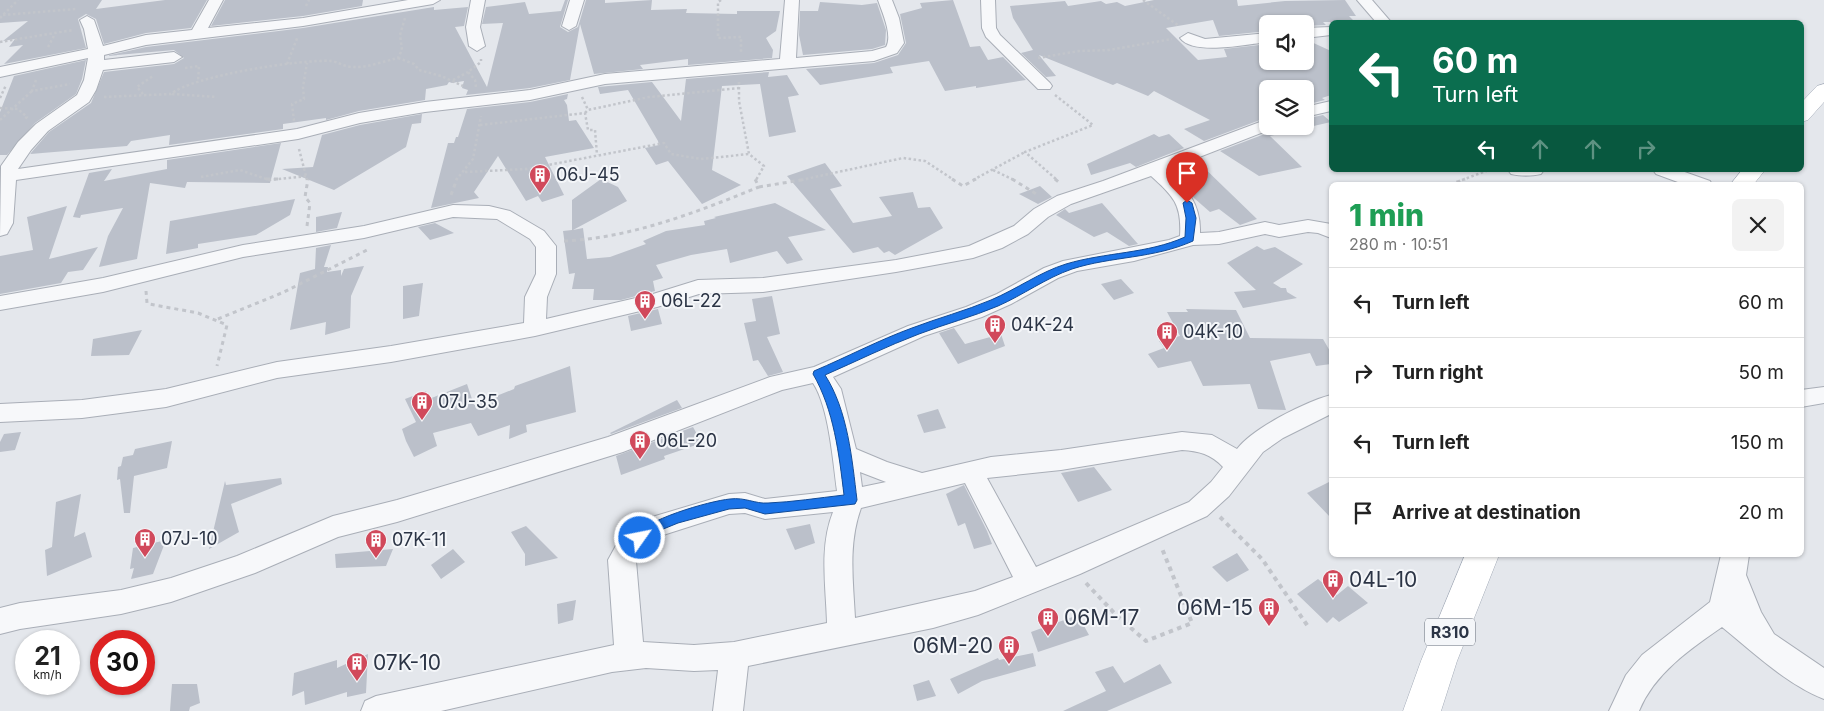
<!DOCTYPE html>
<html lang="en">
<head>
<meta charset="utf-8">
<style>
	:root { --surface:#fff; --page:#f2f2f2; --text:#222; --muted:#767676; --line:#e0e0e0 }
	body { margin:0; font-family:Inter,sans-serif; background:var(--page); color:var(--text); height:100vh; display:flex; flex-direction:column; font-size:19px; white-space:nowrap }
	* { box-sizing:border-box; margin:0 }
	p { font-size:16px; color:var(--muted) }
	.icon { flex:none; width:28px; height:28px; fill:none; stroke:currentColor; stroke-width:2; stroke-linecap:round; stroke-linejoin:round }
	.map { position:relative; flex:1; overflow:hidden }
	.sheet { position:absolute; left:1329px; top:182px; width:475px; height:375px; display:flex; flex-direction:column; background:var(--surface); border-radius:8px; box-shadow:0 1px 4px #0004 }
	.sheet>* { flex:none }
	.hud { position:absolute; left:1329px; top:20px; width:475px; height:152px; border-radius:8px; box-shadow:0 1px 4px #0004; background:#0b6e4f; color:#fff; overflow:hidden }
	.tools { position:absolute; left:1259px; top:15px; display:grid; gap:10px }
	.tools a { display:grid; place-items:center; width:55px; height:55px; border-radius:8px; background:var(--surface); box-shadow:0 1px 4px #0004; font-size:25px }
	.speed { position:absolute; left:15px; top:630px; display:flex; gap:10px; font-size:25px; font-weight:700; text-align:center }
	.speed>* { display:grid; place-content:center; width:65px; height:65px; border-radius:50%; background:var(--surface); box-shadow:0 1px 4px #0004; line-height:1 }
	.speed small { font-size:12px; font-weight:400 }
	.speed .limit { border:8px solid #d22; background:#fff; color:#111 }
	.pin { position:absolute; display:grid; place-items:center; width:42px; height:42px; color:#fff; margin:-51px -21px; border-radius:50% 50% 50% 0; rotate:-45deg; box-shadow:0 0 5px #0007 }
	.pin .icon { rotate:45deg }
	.me { position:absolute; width:55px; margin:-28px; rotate:57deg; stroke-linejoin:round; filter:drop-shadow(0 0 4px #0008) }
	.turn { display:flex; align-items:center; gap:18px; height:105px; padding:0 20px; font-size:22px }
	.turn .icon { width:65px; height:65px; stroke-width:2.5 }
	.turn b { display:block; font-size:35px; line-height:42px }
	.lanes { display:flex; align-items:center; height:48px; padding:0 20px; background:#0003; justify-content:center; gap:25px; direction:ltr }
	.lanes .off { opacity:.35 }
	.round { display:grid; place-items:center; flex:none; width:52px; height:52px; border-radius:8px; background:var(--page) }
	.head { display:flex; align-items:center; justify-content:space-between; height:85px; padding:0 20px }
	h1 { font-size:30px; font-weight:800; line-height:38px; color:#1e9e55 }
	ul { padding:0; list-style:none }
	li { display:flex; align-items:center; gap:15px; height:70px; padding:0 20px; border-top:1px solid var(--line) }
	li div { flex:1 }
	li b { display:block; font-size:19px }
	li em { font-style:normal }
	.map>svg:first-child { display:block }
	.building { fill:#bbc0ca }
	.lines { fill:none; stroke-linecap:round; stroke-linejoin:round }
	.minor-casing { stroke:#a9aeb7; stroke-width:2 }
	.major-casing { stroke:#a3abb8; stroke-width:1 }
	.path-far2 { stroke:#c2c5cb; stroke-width:2.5; stroke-dasharray:2.5 2.5; stroke-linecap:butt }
	.path-far1 { stroke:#c2c5cb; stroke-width:3; stroke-dasharray:4 4; stroke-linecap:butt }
	.path { stroke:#c2c5cb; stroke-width:4; stroke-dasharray:4.5 4.5; stroke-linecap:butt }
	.minor { fill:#f7f8fa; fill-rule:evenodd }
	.major { fill:#fff; fill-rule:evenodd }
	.route { fill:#1a73e8; stroke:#114b97 }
	.labels { text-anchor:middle; stroke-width:4; stroke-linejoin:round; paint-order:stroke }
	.shield { fill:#f4f6f9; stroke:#676e7b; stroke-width:1 }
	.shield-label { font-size:16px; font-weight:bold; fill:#2b3445 }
	.poi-label { font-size:18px; fill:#2b3445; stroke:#f4f6f9; text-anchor:start }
	.near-poi-label { font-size:21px; fill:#2b3445; stroke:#f4f6f9; text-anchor:start }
</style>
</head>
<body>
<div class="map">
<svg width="1824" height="711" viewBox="0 0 1824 711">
	<rect width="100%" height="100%" fill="#e4e7ec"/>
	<!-- building -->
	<path class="building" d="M0 0H102L96 9 165 0H207L191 28 146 33 104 44 96 19 86 14 78 19 86 48 4 64 23 45 9 47 15 39 3 41 28 21 0 23Z
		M225 0H363L362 6 303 16 211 26Z
		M565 0H568L560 27 568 32 578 27 586 0H605V3L652 0 651 10 687 9 686 13 737 14V11H780L776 31 766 38 773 50 772 58 688 65V59L640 65 643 69 594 74 580 24 570 80 530 88 466 95 468 90 462 88 464 81 452 83 449 82 447 85 426 89 425 100 359 111 326 120V118L283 124V129L169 145 170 135 131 141 127 146 30 154 49 132 91 103 104 72 174 64 184 58 174 50 106 56 146 47 303 28 434 7V10L468 7 464 26 455 27 487 87 503 23 482 24 486 7 525 2 529 14 561 11Z
		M953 0 970 47 980 46 988 60 1003 57 1026 80 976 88V86L945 91 929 61 890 67 893 73 820 85 806 69 874 63 898 55 906 43 900 14 922 8 920 3Z
		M1154 0H1237L1238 6 1285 1 1345 0 1356 16H1349L1355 22H1323L1326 25 1305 26V24H1268V31L1219 36 1213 20 1166 28 1198 60 1227 57 1224 49 1268 44V61H1305V40H1307L1331 51V95L1322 98 1325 100 1305 105V89H1268V117L1204 141 1184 129 1210 120 1154 91 1148 96 1117 83 1113 85 1039 55 1056 76 1046 77 1021 53 1033 50 1013 18 1010 6 1065 1 1068 6 1101 1 1106 4 1117 2 1125 6Z
		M820 2 862 5 877 3 886 30 885 45 872 49 803 55 799 35 800 11H818Z
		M86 60 82 79 76 94 35 123 7 155H0V112L14 76Z
		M769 72 768 77 787 75 799 95 788 97 796 132 769 137 760 84 722 86 712 170 741 185 702 204 668 161 656 165 645 148 659 145 658 141 628 90 600 94 598 87 652 82 681 121 686 79Z
		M568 94 567 99 564 100 567 105 569 121 576 120 594 148 545 157 564 195 542 202 538 196 526 201 498 156 474 192 479 198 431 208 448 143H454L456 137H458L467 109 530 102Z
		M422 114 421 123 412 124 406 147 334 190 282 169 313 167 322 135 360 125Z
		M1323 115 1331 122 1270 136 1302 167 1259 176 1220 151 1275 130V126H1305V119Z
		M1154 134 1159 137 1169 134 1184 148 1136 167 1130 163 1091 175 1087 164Z
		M281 143 270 183 187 182 185 188 150 183 137 259 99 267 108 236 123 208 81 215 80 218 73 217 89 173 112 169 104 181 167 169V160Z
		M1196 160 1257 219 1240 225 1219 209 1210 212 1194 198 1170 171Z
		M825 163 842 186 830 189 853 223 892 216 879 197 913 192 918 208 930 207 943 228 895 255 889 251 884 253 878 247 853 253 787 176Z
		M601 179 618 187 627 201 573 230 583 228 587 259 610 257 646 244 643 241 666 231 705 225 704 221 716 218 714 217 775 203 826 230 788 237 803 260 787 264 777 251 730 263 727 249 691 255 656 265 663 278 653 281 655 291 621 300H593L594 289H572L575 273 569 274 563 231 572 230V200Z
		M1040 186 1052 197 1038 204 1019 194Z
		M295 199 290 215 256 235 198 244V248L166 254 170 221Z
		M1102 203 1138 244 1129 246 1107 232 1094 237 1056 215 1065 209 1069 213Z
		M67 206 49 259 98 247 83 270 68 272 61 283 0 294V256L33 250 27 217Z
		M342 212 337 228 316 232V217Z
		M435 223 454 233 430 240 418 227Z
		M331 245 324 267H328L327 272 341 270V276L344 269 364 266 351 296 350 328 325 335 326 322 290 330 300 273 315 269 316 248Z
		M1257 246 1264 250 1275 247 1303 264 1273 283 1281 288H1286L1287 292 1297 298 1243 308 1234 292 1256 290 1227 263Z
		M1121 279 1134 293 1114 300 1101 284Z
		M423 283 419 316 403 319V286Z
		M772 296 780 334 767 337 783 372 768 376 758 360 753 361 744 323 756 321 752 299Z
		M658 309 662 324 631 331 628 316Z
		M1186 309 1236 310 1250 338 1323 339 1331 353V364L1316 366 1310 353 1270 361 1286 410 1258 409 1250 384 1203 386 1191 361 1158 368 1148 354 1164 348 1159 341 1180 336 1167 312H1188Z
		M954 328 965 344 1001 334 1005 346 958 364 939 333Z
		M142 330 129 355 91 356 93 339Z
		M570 366 576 412 526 425 527 432 509 439 510 425 478 436 471 423 433 433 437 446 414 457 406 441 402 429 416 422 405 399 426 391 429 399 467 384 474 405 514 389 515 386Z
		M677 400 682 408 611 434 610 433Z
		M938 409 946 428 924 433 917 415Z
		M693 427 702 443 664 456 665 459 621 475 616 456Z
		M21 432 15 450 0 452V442L4 434Z
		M172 441 167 468 134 476 130 513H124L120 479 117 480 118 467 121 466 123 457 133 455 135 449Z
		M1094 467 1112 490 1078 502 1061 473Z
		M281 478 282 484 231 504 239 532 209 549 225 481 226 485Z
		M1331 481V518L1307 493Z
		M964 485 987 531 992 544 974 549 965 523 958 526 946 494Z
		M81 494 74 537 85 532 92 557 47 576 45 550 52 547 56 502Z
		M810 524 815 543 795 550 786 529Z
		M526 526 558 558 525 566V554L511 532Z
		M166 540 153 574 131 579 134 568 130 569 133 548Z
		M393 549 386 566 336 568 335 554Z
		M453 549 465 562 441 579 431 565Z
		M1237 553 1249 570 1227 582 1212 567Z
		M1318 579 1337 595 1348 586 1368 603 1339 622 1333 617 1327 623 1297 594Z
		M576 600 573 620 558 624 557 604Z
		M1078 615 1089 635 1038 652 1031 632Z
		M1033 653 1036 666 982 681 958 694 950 679 998 658 999 660Z
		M368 654 366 693 347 697V692L305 705 304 691 292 696 294 673 337 660V668Z
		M1160 664 1172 683 1107 711H1063L1106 691 1095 672 1113 666 1124 683Z
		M929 680 936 696 917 701 913 685Z
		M172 684H197L200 703 190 707 189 711H170Z"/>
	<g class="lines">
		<!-- minor casing -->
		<g class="minor-casing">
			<path id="minor" d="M209 0H223L208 28 303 18 408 0H440L433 4 303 26 146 45 104 55V60L174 52 182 57 174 62 103 70 96 90 89 102 48 131 31 150 18 169 297 129 359 113 425 102 530 90 605 74 780 59 785 0H799L796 58 872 51 886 47C893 35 882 12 878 0H892L899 18 904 43 897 53 874 61 605 84 530 100 425 112 360 123 298 139 16 180 13 223 7 234 0 236 1 166 18 142 36 124 77 95 84 80 88 58 0 77V67L88 49 84 29 80 20 87 16 94 20 103 46 146 35 192 30Z
				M471 0H485L480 27 485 46 477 51 469 46 466 27Z
				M570 0H584L576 26 569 30 562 26Z
				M981 0H995L996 28 1000 35 1050 83 1052 86 1050 89H1038L986 37 982 28Z
				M1357 0H1372L1391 22H1376Z
				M1331 27V35L1305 38V28Z
				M1188 33 1205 39 1268 33V42C1248 44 1193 56 1180 38Z
				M1331 101V111L1305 117V107Z
				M1268 119V126L1274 128 1166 170C1187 188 1201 204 1200 233L1219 232 1265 222 1279 225 1308 220 1331 224V238L1318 233 1308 232 1279 237 1265 234 1219 244 1193 245 1134 261 1077 271 1058 278 1011 304 982 317 924 336 833 377 841 389 856 449 887 462 922 473 991 457 1061 450 1182 432 1212 435 1237 449C1253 428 1305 402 1331 395V414L1283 438 1263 452 1229 496 1207 516 1080 574 978 615 933 628 748 666 743 711H713L718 670 694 671 646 668 612 672 441 711H361L365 701 376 696 614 645 608 560 619 540 642 520 729 494 745 493 765 499 837 491C833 462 829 407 813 383L782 390 623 452 397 522 338 537 255 573 171 602 121 614 20 629 0 634V608L20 603 121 590 171 578 237 556 333 516 397 500 608 437 770 377 814 367 908 326 966 307 997 294 1044 268 1063 261 1169 240 1180 236C1182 204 1173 196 1151 176L1071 204 1048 217 1028 234 1002 248 973 258 896 272 763 292 699 294 657 307 535 336 391 362 277 378 166 407 82 418 0 422V404L82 400 166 389 277 362 391 346 524 323 525 297 536 274V247L530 239 497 219 453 217 364 238 243 257 103 292 0 310V296L103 278 243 245 364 226 453 205 489 206 510 211 544 231 556 246V274L547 297 546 319 653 294 698 280 763 278 896 260 969 246 1014 226 1034 209 1057 196 1103 181ZM1182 450C1199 451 1211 454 1223 467L1211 482 1189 502 1036 567 987 478 1061 470ZM860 472 886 482 862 487ZM965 483 1013 577 975 591 855 618C853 580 848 544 861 508ZM833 512C819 547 826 587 827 623L734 642 694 645 643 642 636 561 660 536 729 514 745 513 765 519Z
				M1508 170H1544L1541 174C1532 176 1520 176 1511 174Z
				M1653 170H1679L1710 181 1712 185H1686L1656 174Z
				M1824 387V403L1801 407V390Z
				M1721 555H1749L1746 575 1761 612 1774 634 1824 668V699C1786 684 1753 652 1722 627 1690 649 1654 674 1639 711H1609L1626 675 1642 655 1710 602Z"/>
		</g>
		<!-- major casing -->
		<g class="major-casing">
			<path id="major" d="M1824 84V102L1808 120 1801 122V103L1817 86Z
				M1742 170H1765L1753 185H1730Z
				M1465 555H1499L1457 661 1441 711H1403L1421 661Z"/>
		</g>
		<!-- path-far2 -->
		<path class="path-far2" d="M721 0 718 2V38L741 37V53
			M1143 0 1179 26
			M306 6 309 0
			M3 15 76 9
			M0 18 18 0
			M0 42 73 30
			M48 47 55 34
			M398 58 414 64 419 70 441 76 463 86
			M1038 58 1079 51 1109 50 1172 39
			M287 64 298 36
			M185 68 199 66 198 81
			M36 80 32 91 70 84
			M453 80 468 72
			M739 82V101L749 154 764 166 756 180
			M476 87 475 80 468 72 481 62V59
			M143 94 137 87 153 76
			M172 94 217 97
			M1055 95 1093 125 1025 152 1057 180
			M104 97 171 94C192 76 301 59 331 61 338 62 345 67 353 67 367 68 384 61 398 58L402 50 400 35 405 18
			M582 97 588 110
			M0 98 6 85
			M0 108 18 109 27 117 25 119
			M585 113 588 110 649 97 739 88
			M0 120 32 91
			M294 121 292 104 304 99 303 87 307 63
			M480 125 585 113 588 130H595L597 155
			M299 149 307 180
			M993 170 1014 180
			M465 172 527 169 664 143 671 154 701 159 749 154
			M201 177 240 170 269 180 308 176
			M456 180 473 159 481 116
			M801 180 903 158 925 161 954 180
			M973 180 1025 152
			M1462 180 1489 170"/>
		<!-- path-far1 -->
		<path class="path-far1" d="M266 179H278
			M952 179 963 186 976 179
			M1012 179 1038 195
			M1055 179 1061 184
			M1449 185 1465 179
			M759 187 807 179
			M451 195 457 179
			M307 226 310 203 305 197 308 179
			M564 241C631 238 697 212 759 187L755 179
			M146 291 147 303 149 304 198 313 227 325 217 366
			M218 319 284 292 369 249"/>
		<!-- path -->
		<path class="path" d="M1220 517 1262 559 1309 628
			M1086 583 1117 616 1146 641 1192 623 1161 546"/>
		<!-- minor -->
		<use href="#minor" class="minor"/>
		<!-- major -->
		<use href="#major" class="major"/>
	</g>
	<!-- route -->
	<path class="route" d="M1187 200 1192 203 1196 218 1193 241C1153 259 1112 256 1072 269 1046 278 1023 295 998 306 972 317 945 324 919 334 887 346 857 361 825 375 848 411 852 459 857 500L855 504 765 514 745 508 729 509 678 523 656 532 645 542H635L633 538C643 520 709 501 730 499 745 497 755 504 768 503 793 502 818 498 844 495 839 454 834 410 813 374L814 371C847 357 879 340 912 328 938 318 965 311 991 300 1017 289 1040 272 1066 264 1106 252 1147 254 1185 237L1186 218 1183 203Z"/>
	<!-- icons -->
	<defs>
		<g id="building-pin" transform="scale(1.125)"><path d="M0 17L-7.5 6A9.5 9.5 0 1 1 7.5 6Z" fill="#d1495b" stroke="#f4f6f9"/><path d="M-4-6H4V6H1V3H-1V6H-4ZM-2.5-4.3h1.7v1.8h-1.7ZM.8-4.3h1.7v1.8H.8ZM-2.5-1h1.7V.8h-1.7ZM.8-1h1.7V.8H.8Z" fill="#fff"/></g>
	</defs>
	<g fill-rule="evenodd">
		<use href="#building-pin" x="540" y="175"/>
		<use href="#building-pin" x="645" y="301"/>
		<use href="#building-pin" x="995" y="325"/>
		<use href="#building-pin" x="1167" y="332"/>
		<use href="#building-pin" x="422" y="402"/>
		<use href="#building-pin" x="640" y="441"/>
		<use href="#building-pin" x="145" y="539"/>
		<use href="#building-pin" x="376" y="540"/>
		<use href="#building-pin" x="1333" y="580"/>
		<use href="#building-pin" x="1269" y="608"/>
		<use href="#building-pin" x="1048" y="618"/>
		<use href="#building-pin" x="1009" y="646"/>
		<use href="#building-pin" x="357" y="663"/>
	</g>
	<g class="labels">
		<!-- shield labels -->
		<rect class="shield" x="1425" y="618.5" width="50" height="27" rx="4"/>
		<g class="shield-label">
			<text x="1450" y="638">R310</text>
		</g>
		<!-- poi labels -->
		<g class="poi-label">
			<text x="556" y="181">06J-45</text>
			<text x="661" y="307">06L-22</text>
			<text x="1011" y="331">04K-24</text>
			<text x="1183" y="338">04K-10</text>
			<text x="438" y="408">07J-35</text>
			<text x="656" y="447">06L-20</text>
			<text x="161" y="545">07J-10</text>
			<text x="392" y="546">07K-11</text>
		</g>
		<!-- near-poi labels -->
		<g class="near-poi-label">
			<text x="1349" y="587">04L-10</text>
			<text x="1253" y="615" text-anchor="end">06M-15</text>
			<text x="1064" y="625">06M-17</text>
			<text x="993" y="653" text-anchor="end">06M-20</text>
			<text x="373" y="670">07K-10</text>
		</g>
	</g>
</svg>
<div class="tools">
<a><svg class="icon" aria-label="sound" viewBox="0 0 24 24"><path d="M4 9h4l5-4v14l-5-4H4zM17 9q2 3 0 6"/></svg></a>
<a><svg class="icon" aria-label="layers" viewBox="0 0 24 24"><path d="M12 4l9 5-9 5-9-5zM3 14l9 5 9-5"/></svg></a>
</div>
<div class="speed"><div>21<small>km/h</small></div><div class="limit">30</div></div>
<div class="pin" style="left:1187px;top:203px;background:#d93025"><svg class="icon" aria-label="arrive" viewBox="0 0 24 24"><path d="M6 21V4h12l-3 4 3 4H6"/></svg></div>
<svg class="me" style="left:640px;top:538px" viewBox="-20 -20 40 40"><circle r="17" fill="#1a73e8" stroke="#fff" stroke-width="3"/><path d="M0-11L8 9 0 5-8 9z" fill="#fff"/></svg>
<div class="hud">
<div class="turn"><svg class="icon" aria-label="left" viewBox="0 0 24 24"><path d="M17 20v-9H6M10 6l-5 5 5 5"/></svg><div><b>60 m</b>Turn left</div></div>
<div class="lanes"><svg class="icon" aria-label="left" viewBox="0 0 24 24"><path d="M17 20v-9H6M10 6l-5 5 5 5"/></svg><svg class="icon off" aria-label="ahead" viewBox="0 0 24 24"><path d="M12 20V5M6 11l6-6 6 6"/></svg><svg class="icon off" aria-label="ahead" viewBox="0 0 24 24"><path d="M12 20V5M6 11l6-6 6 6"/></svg><svg class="icon off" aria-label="right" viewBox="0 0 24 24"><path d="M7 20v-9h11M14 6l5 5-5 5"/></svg></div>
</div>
<section class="sheet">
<div class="head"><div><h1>1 min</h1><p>280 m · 10:51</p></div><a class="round"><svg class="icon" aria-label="close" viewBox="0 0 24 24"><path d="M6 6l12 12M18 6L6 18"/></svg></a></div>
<ul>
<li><svg class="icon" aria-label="left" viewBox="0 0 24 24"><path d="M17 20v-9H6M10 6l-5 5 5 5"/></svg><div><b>Turn left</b></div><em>60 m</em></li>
<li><svg class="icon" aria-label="right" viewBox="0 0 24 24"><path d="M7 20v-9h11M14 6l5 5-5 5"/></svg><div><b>Turn right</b></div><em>50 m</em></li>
<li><svg class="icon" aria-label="left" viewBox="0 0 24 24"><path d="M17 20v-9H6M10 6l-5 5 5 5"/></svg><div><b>Turn left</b></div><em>150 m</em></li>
<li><svg class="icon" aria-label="arrive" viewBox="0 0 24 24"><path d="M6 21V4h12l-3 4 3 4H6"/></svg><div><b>Arrive at destination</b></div><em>20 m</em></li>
</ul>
</section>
</div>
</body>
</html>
